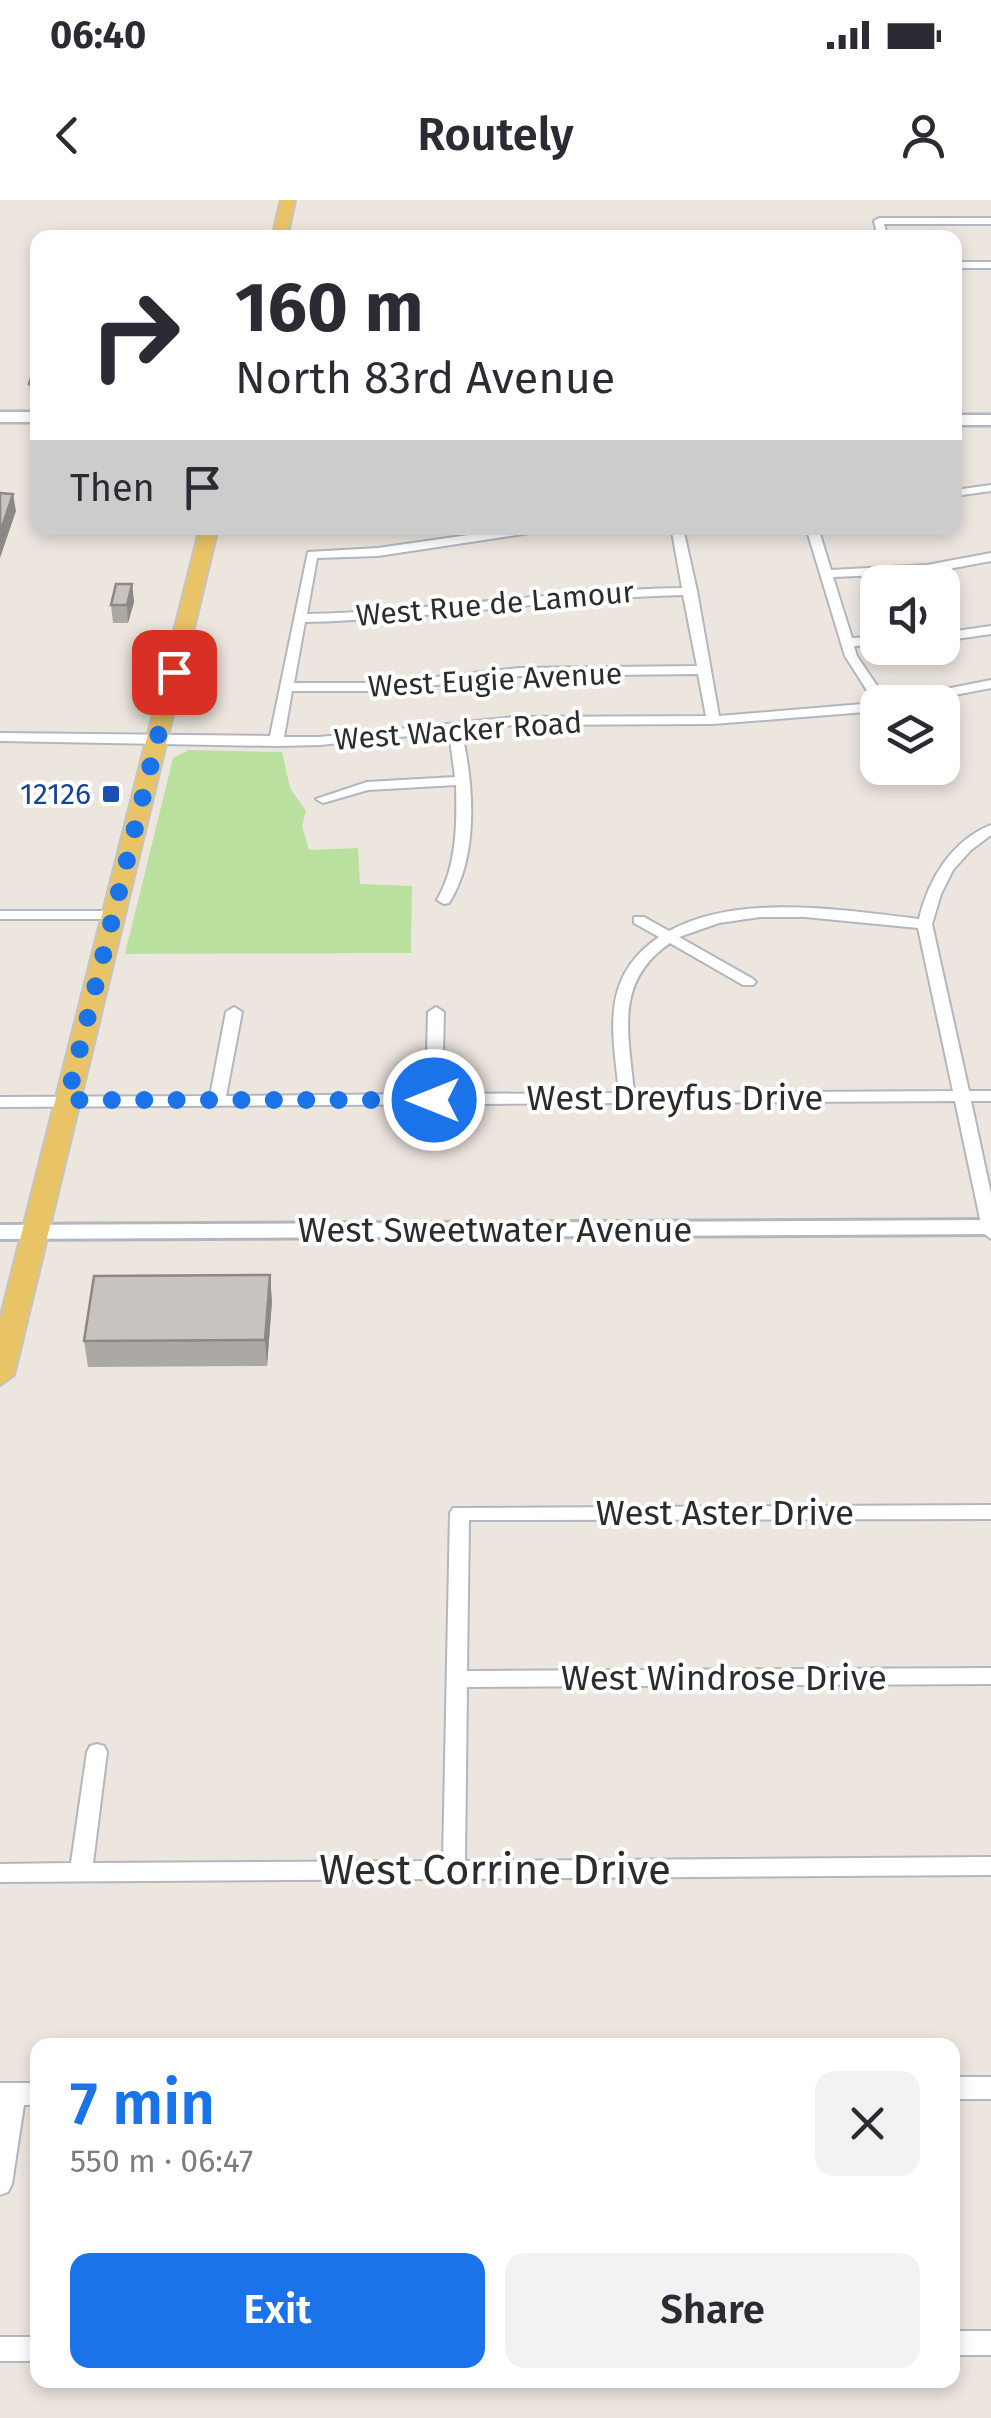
<!DOCTYPE html>
<html lang="en">
<head>
<meta charset="utf-8">
<style>
	:root { --surface:#fff; --page:#f2f2f3; --text:#2b2b33; --muted:#7c7c81; --accent:#1a73e8 }
	body { margin:0; font-family:"Fira Sans",sans-serif; background:var(--page); color:var(--text); height:100vh; display:flex; flex-direction:column; font-size:38px; white-space:nowrap }
	* { box-sizing:border-box; margin:0 }
	p { font-size:32px; color:var(--muted) }
	.icon { flex:none; width:55px; height:55px; fill:none; stroke:currentColor; stroke-width:2; stroke-linecap:round; stroke-linejoin:round }
	.map { position:relative; flex:1; overflow:hidden }
	.drawer { position:absolute; left:30px; top:1838px; width:930px; height:350px; display:flex; flex-direction:column; background:var(--surface); border-radius:20px; box-shadow:0 5px 15px #0003 }
	.drawer>* { flex:none }
	.guide { position:absolute; left:30px; top:30px; width:932px; height:305px; border-radius:20px; box-shadow:0 5px 15px #0003; background:#fff; color:var(--text); overflow:hidden }
	.tools { position:absolute; left:860px; top:365px; display:grid; gap:20px }
	.tools a { display:grid; place-items:center; width:100px; height:100px; border-radius:20px; background:var(--surface); box-shadow:0 5px 15px #0003; font-size:50px }
	.pin { position:absolute; display:grid; place-items:center; width:85px; height:85px; color:#fff; margin:-42px; border-radius:20px; box-shadow:0 5px 15px #0006 }
	.me { position:absolute; width:110px; margin:-55px; rotate:270deg; stroke-linejoin:round; filter:drop-shadow(0 0 8px #0008) }
	.turn { display:flex; align-items:center; gap:35px; height:210px; padding:0 40px; font-size:45px }
	.turn .icon { width:130px; height:130px; stroke-width:2.5 }
	.turn b { display:block; font-size:70px; line-height:85px }
	.then { display:flex; align-items:center; height:95px; padding:0 40px; background:#0003; gap:20px; font-size:38px }
	.round { display:grid; place-items:center; flex:none; width:105px; height:105px; border-radius:20px; background:var(--page) }
	.headline { display:flex; align-items:center; justify-content:space-between; height:170px; padding:0 40px }
	h1 { font-size:60px; font-weight:600; line-height:75px; color:var(--accent) }
	.cta { display:flex; gap:20px; margin-top:auto; padding:20px 40px }
	.cta a { flex:1; height:115px; border-radius:20px; background:var(--accent); color:#fff; font-size:40px; font-weight:600; line-height:115px; text-align:center }
	.cta a+a { background:var(--page); color:var(--text) }
	.status { display:flex; justify-content:space-between; align-items:center; height:70px; padding:0 50px; background:var(--surface); direction:ltr }
	.status svg { height:28px; fill:currentColor }
	header { display:flex; justify-content:space-between; align-items:center; height:130px; padding:0 40px; background:var(--surface); font-size:45px; font-weight:600 }
	.map>svg:first-child { display:block }
	.green { fill:#b9e09f }
	.lines { fill:none; stroke-linecap:round; stroke-linejoin:round }
	.minor-casing { stroke:#b2b6be; stroke-width:4 }
	.tertiary-casing { stroke:#b2b6be; stroke-width:6 }
	.secondary-casing { stroke:#b2b6be; stroke-width:5 }
	.primary-casing { stroke:#c4c4c4; stroke-width:4 }
	.minor { fill:#fff; fill-rule:evenodd }
	.tertiary { fill:#fff; fill-rule:evenodd }
	.secondary { fill:#fff; fill-rule:evenodd }
	.primary { fill:#e9c467; fill-rule:evenodd }
	.wall { fill:#aca8a3 }
	.shaded-wall { fill:#8c8885 }
	.building { fill:#c8c3be; stroke:#8c8885; stroke-width:2.5 }
	.route { stroke:#1a73e8; stroke-width:18; stroke-dasharray:0 32.4 }
	.transit-dot { fill:#1a4fb4; stroke:#fff; stroke-width:4 }
	.labels { text-anchor:middle; stroke-width:8; stroke-linejoin:round; paint-order:stroke }
	.far-street-label { font-size:30px; fill:#2c2c2c; stroke:#fff }
	.far-transit-label { font-size:30px; fill:#164399; stroke:#fff; text-anchor:end }
	.street-label { font-size:35px; fill:#2c2c2c; stroke:#fff }
	.near-street-label { font-size:42px; fill:#2c2c2c; stroke:#fff }
</style>
</head>
<body>
<div class="status"><b>06:40</b><svg viewBox="0 0 49 12"><path d="M0 12V9h3v3zM5 12V6h3v6zM10 12V3h3v9zM15 12V0h3v12zM26 1h20v11H26zM47 4h2v5h-2z"/></svg></div>
<header><svg class="icon" aria-label="back" viewBox="0 0 24 24"><path d="M15 5l-7 7 7 7"/></svg>Routely<svg class="icon" aria-label="person" viewBox="0 0 24 24"><circle cx="12" cy="8" r="4"/><path d="M4 21q1-7 8-7t8 7"/></svg></header>
<div class="map">
<svg width="991" height="2218" viewBox="0 0 991 2218">
	<rect width="100%" height="100%" fill="#ede6df"/>
	<!-- green -->
	<path class="green" d="M189 550 282 552 290 588 306 611 302 626 309 650 358 648 360 684 412 686 411 753 125 754 173 558Z"/>
	<g class="lines">
		<!-- minor casing -->
		<g class="minor-casing">
			<path id="minor" d="M879 18H991V24H884L888 38H878L874 21Z
				M955 62H991V68H955Z
				M991 285V291L955 296V290Z
				M517 328H683L697 391 719 516 875 503 845 456 808 334 812 328H824L820 334 831 370 927 365 991 353V361L927 373 833 377 852 438 878 437V445L854 446 857 456 888 502H878V511L713 524 514 525 461 530C474 583 479 656 449 703L444 704 437 700C457 666 457 624 456 585L368 590 323 603 316 599 367 582 455 577 449 532 320 545 276 546 0 541V533L270 536 308 352 378 348ZM672 332 682 388C557 390 432 411 307 414L317 358 378 356 530 333ZM683 395 697 466 520 468 380 483H294L305 422C432 419 557 398 683 395ZM698 474 706 516 514 517 320 537H284L292 491H380L520 476Z
				M991 426V434L942 441V433Z
				M991 480V488L918 502H894L901 498Z
				M991 625V635L971 650 953 670 941 694 932 724 969 891H991V901H971L991 994V1039L983 1033 955 901 0 907V897L210 896 226 812 234 807 242 812 226 896 426 894 428 812 436 807 444 812 442 894 619 893C613 832 599 778 659 737L634 723V717H644L669 731C738 693 843 710 919 719 928 680 952 640 991 625ZM760 717H805L918 728 953 891 634 893C629 835 613 782 670 743L743 785H753L756 782 753 779 679 737 719 723Z
				M0 711H113L120 715 113 719H0Z
				M991 1305V1319L469 1320 467 1471 991 1468V1484L467 1487 465 1661 991 1657V1675L0 1682V1664L71 1663 87 1552 90 1546 97 1544 104 1546 107 1552 93 1663 443 1661 450 1313 453 1308Z
				M952 1877H991V1899H952Z
				M0 1883H38V1905H24L12 1984 8 1992 0 1995Z
				M952 2131H991V2155H952Z
				M0 2137H38V2161H0Z"/>
		</g>
		<!-- tertiary casing -->
		<g class="tertiary-casing">
			<path id="tertiary" d="M991 1020V1034L0 1039V1025Z"/>
		</g>
		<!-- secondary casing -->
		<g class="secondary-casing">
			<path id="secondary" d="M0 212H38V222H0Z
				M955 215H991V225H955Z"/>
		</g>
		<!-- primary casing -->
		<g class="primary-casing">
			<path id="primary" d="M281 0H295L287 38H272Z
				M200 328H218L14 1175 0 1185V1119Z"/>
		</g>
		<!-- minor -->
		<use href="#minor" class="minor"/>
		<!-- tertiary -->
		<use href="#tertiary" class="tertiary"/>
		<!-- secondary -->
		<use href="#secondary" class="secondary"/>
		<!-- primary -->
		<use href="#primary" class="primary"/>
	</g>
	<!-- wall -->
	<path class="wall" d="M38 172V190H30L29 184Z
		M132 384 134 402 128 423H113L111 405Z
		M272 1101 267 1166 88 1167 84 1141Z"/>
	<!-- shaded-wall -->
	<path class="shaded-wall" d="M13 294 16 311 0 358V333Z
		M132 384 134 402 128 423 127 405Z
		M270 1075 272 1101 267 1166 265 1140Z"/>
	<!-- building -->
	<path class="building" d="M33 172H38V184H29Z
		M0 293 13 294 0 333Z
		M116 384H132L127 405H111Z
		M270 1075 265 1140 84 1141 94 1076Z"/>
	<g class="lines">
		<!-- route -->
		<path class="route" d="M174 472 67 900H434"/>
	</g>
	<!-- markers -->
	<rect class="transit-dot" x="101" y="584" width="20" height="20" rx="5"/>
	<g class="labels">
		<!-- far-street labels -->
		<g class="far-street-label">
			<text transform="translate(495 404) rotate(-5)" y="10">West Rue de Lamour</text>
			<text transform="translate(495 480) rotate(-3)" y="10">West Eugie Avenue</text>
			<text transform="translate(458 531) rotate(-4)" y="10">West Wacker Road</text>
		</g>
		<!-- far-transit labels -->
		<g class="far-transit-label">
			<text x="91" y="604">12126</text>
		</g>
		<!-- street labels -->
		<g class="street-label">
			<text x="675" y="910">West Dreyfus Drive</text>
			<text x="495" y="1042">West Sweetwater Avenue</text>
			<text x="725" y="1325">West Aster Drive</text>
			<text x="724" y="1490">West Windrose Drive</text>
		</g>
		<!-- near-street labels -->
		<g class="near-street-label">
			<text x="495" y="1684">West Corrine Drive</text>
		</g>
	</g>
</svg>
<div class="tools">
<a><svg class="icon" aria-label="sound" viewBox="0 0 24 24"><path d="M4 9h4l5-4v14l-5-4H4zM17 9q2 3 0 6"/></svg></a>
<a><svg class="icon" aria-label="layers" viewBox="0 0 24 24"><path d="M12 4l9 5-9 5-9-5zM3 14l9 5 9-5"/></svg></a>
</div>
<div class="pin" style="left:174px;top:472px;background:#d93025"><svg class="icon" aria-label="arrive" viewBox="0 0 24 24"><path d="M6 21V4h12l-3 4 3 4H6"/></svg></div>
<svg class="me" style="left:434px;top:900px" viewBox="-20 -20 40 40"><circle r="17" fill="#1a73e8" stroke="#fff" stroke-width="3"/><path d="M0-11L8 9 0 5-8 9z" fill="#fff"/></svg>
<div class="guide">
<div class="turn"><svg class="icon" aria-label="right" viewBox="0 0 24 24"><path d="M7 20v-9h11M14 6l5 5-5 5"/></svg><div><b>160 m</b>North 83rd Avenue</div></div>
<div class="then">Then<svg class="icon" aria-label="arrive" viewBox="0 0 24 24"><path d="M6 21V4h12l-3 4 3 4H6"/></svg></div>
</div>
<section class="drawer">
<div class="headline"><div><h1>7 min</h1><p>550 m · 06:47</p></div><a class="round"><svg class="icon" aria-label="close" viewBox="0 0 24 24"><path d="M6 6l12 12M18 6L6 18"/></svg></a></div>
<div class="cta"><a>Exit</a><a>Share</a></div>
</section>
</div>
</body>
</html>
